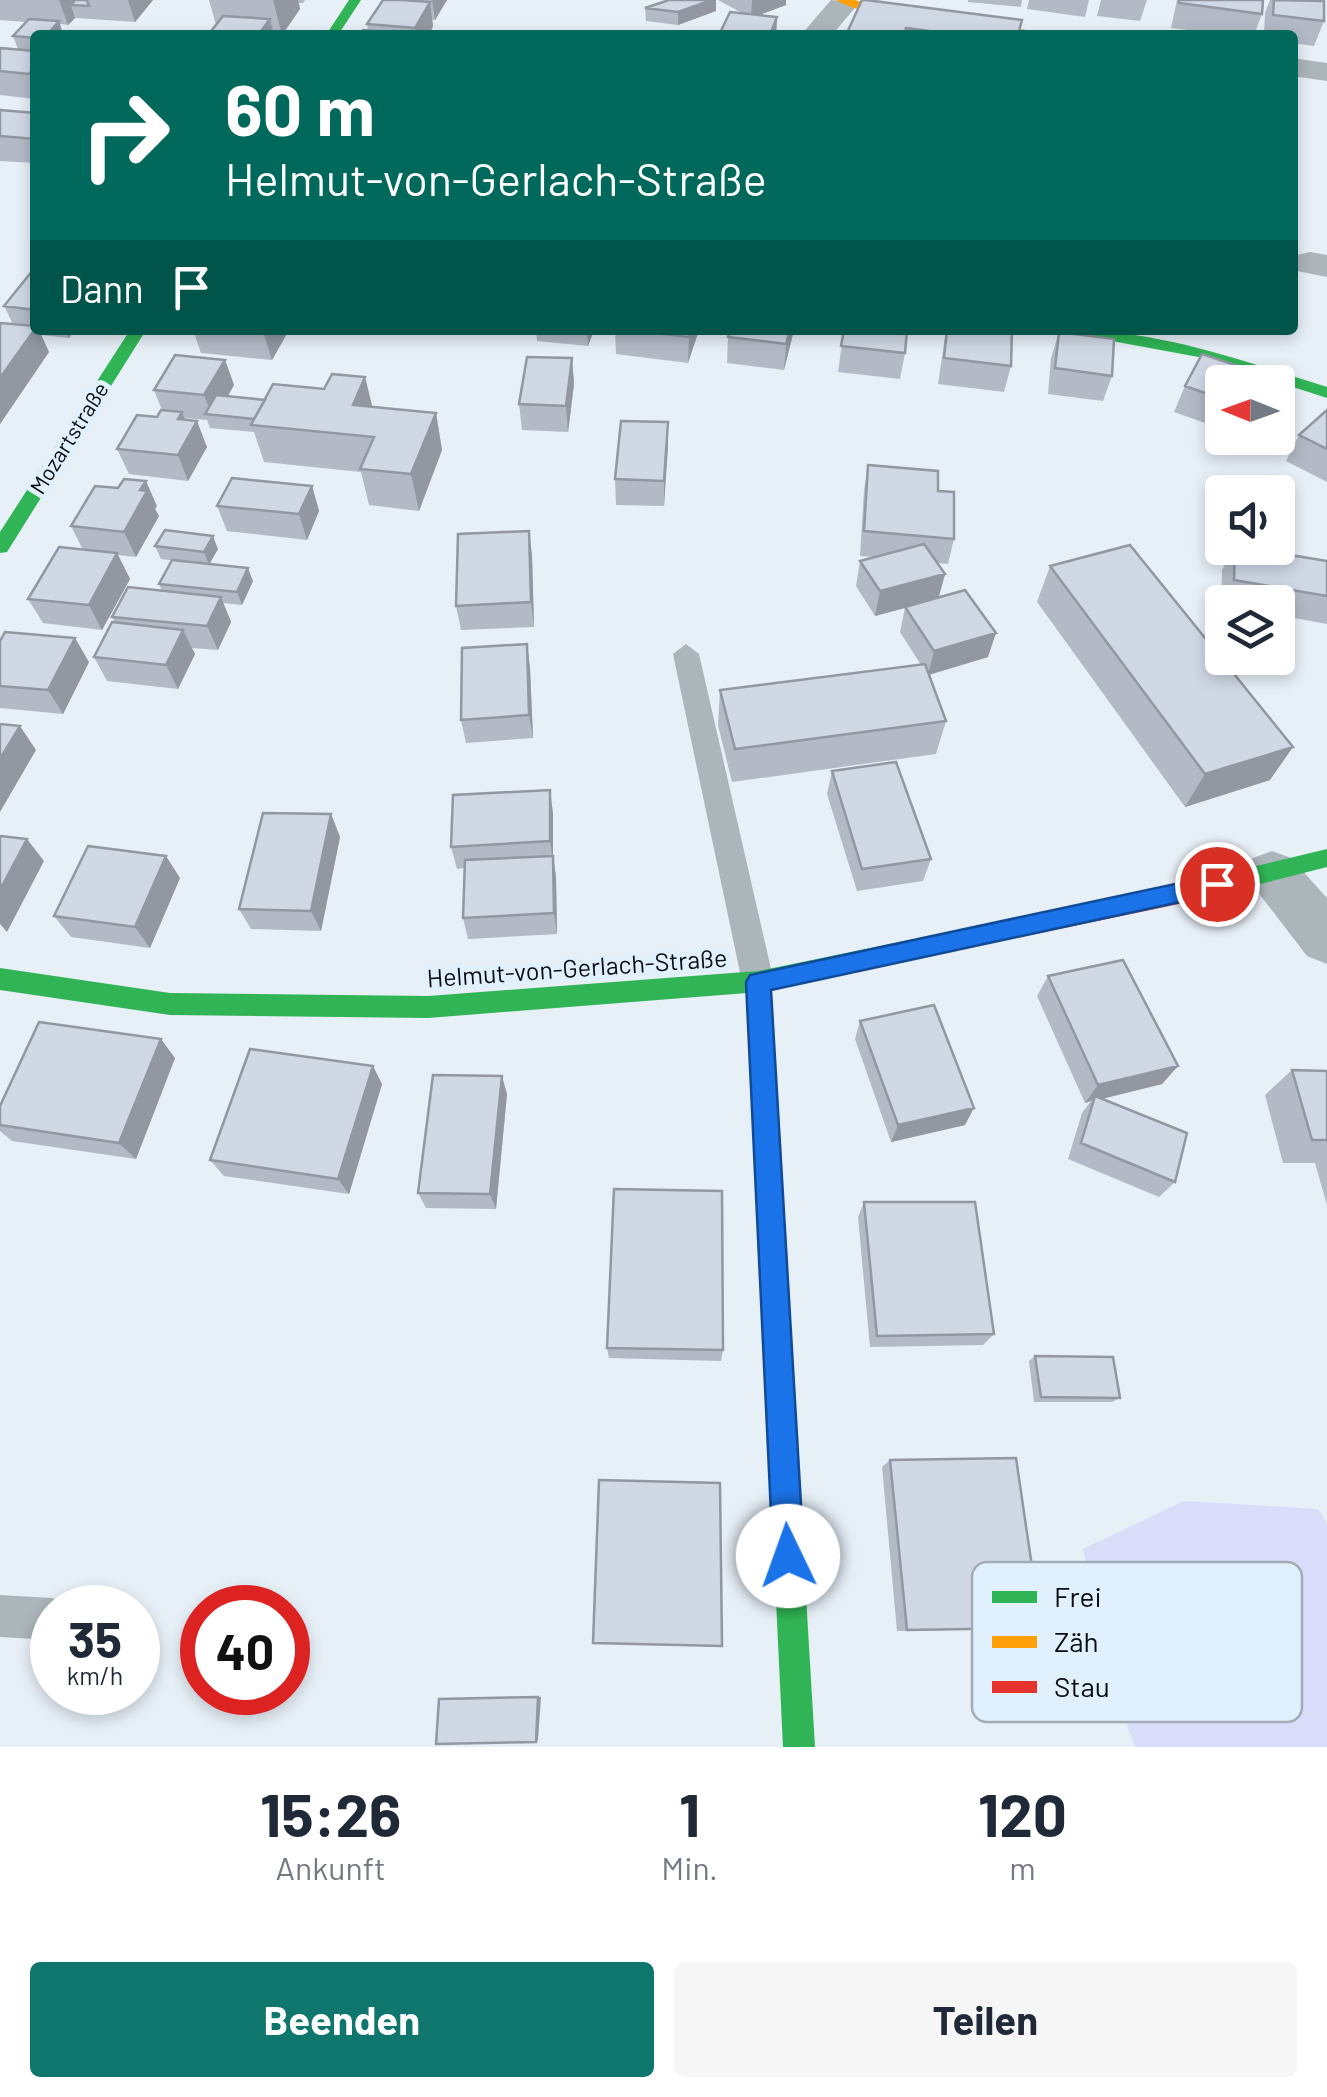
<!DOCTYPE html>
<html lang="de">
<head>
<meta charset="utf-8">
<style>
	:root { --surface:#fff; --page:#f6f6f7; --text:#1f2937; --muted:#747a83; --accent:#0f766e }
	body { margin:0; font-family:Barlow,sans-serif; background:var(--page); color:var(--text); height:100vh; display:flex; flex-direction:column; font-size:38px; white-space:nowrap }
	* { box-sizing:border-box; margin:0 }
	p { font-size:32px; color:var(--muted) }
	.icon { flex:none; width:55px; height:55px; fill:none; stroke:currentColor; stroke-width:2; stroke-linecap:round; stroke-linejoin:round }
	.map { position:relative; height:1747px; overflow:hidden }
	.panel { display:flex; flex-direction:column; background:var(--surface); flex:1 }
	.panel>* { flex:none }
	.banner { position:absolute; left:30px; top:30px; width:1268px; height:305px; border-radius:10px; box-shadow:0 5px 15px #0003; background:#00695c; color:#fff; overflow:hidden }
	.needle { width:65px; rotate:271deg }
	.fabs { position:absolute; left:1205px; top:365px; display:grid; gap:20px }
	.fabs a { display:grid; place-items:center; width:90px; height:90px; border-radius:10px; background:var(--surface); box-shadow:0 5px 15px #0003; font-size:50px }
	.speed { position:absolute; left:30px; top:1585px; display:flex; gap:20px; font-size:50px; font-weight:700; text-align:center }
	.speed>* { display:grid; place-content:center; width:130px; height:130px; border-radius:50%; background:var(--surface); box-shadow:0 5px 15px #0003; line-height:1 }
	.speed small { font-size:25px; font-weight:400 }
	.speed .limit { border:15px solid #d22; background:#fff; color:#111 }
	.pin { position:absolute; display:grid; place-items:center; width:85px; height:85px; color:#fff; margin:-42px; border:5px solid #fff; border-radius:50%; box-shadow:0 2px 10px #0007 }
	.me { position:absolute; width:110px; margin:-55px; rotate:357deg; stroke-linejoin:round; filter:drop-shadow(0 0 8px #0008) }
	.turn { display:flex; align-items:center; gap:35px; height:210px; padding:0 30px; font-size:45px }
	.turn .icon { width:130px; height:130px; stroke-width:2.5 }
	.turn b { display:block; font-size:70px; line-height:85px }
	.then { display:flex; align-items:center; height:95px; padding:0 30px; background:#0003; gap:20px; font-size:38px }
	.eta { display:flex; justify-content:space-evenly; align-items:center; height:170px; text-align:center }
	.eta b { font-size:60px; font-weight:700; line-height:70px }
	.action { display:flex; gap:20px; margin-top:auto; padding:20px 30px }
	.action a { flex:1; height:115px; border-radius:10px; background:var(--accent); color:#fff; font-size:40px; font-weight:700; line-height:115px; text-align:center }
	.action a+a { background:var(--page); color:var(--text) }
	.map>svg:first-child { display:block }
	.green { fill:#daddf9 }
	.lines { fill:none; stroke-linecap:round; stroke-linejoin:round }
	.lane { fill:#acb5ba; fill-rule:evenodd }
	.street { fill:#acb5ba; fill-rule:evenodd }
	.fast { fill:#30b455; fill-rule:evenodd }
	.slow { fill:#ff9f0a; fill-rule:evenodd }
	.jam { fill:#e5322d; fill-rule:evenodd }
	.wall { fill:#b3bac6 }
	.shaded-wall { fill:#9297a1 }
	.building { fill:#d0d8e6; stroke:#9297a1; stroke-width:2.5 }
	.route { fill:#1a73e8; stroke:#114b97; stroke-width:2.5 }
	.labels { text-anchor:middle; stroke-width:10; stroke-linejoin:round; paint-order:stroke }
	.far-street-label { font-size:22px; fill:#080d11; stroke:#e1f0fd }
	.street-label { font-size:25px; fill:#080d11; stroke:#e1f0fd }
	.key { fill:#e1f0fd; stroke:#a0acb6; stroke-width:2.5 }
	.key-label { font-size:28px; fill:#080d11 }
</style>
</head>
<body>
<div class="map">
<svg width="1327" height="1747" viewBox="0 0 1327 1747">
	<rect width="100%" height="100%" fill="#e7eff7"/>
	<!-- green -->
	<path class="green" d="M1184 1501 1318 1509 1327 1524V1747H1135L1116 1696 1083 1549Z"/>
	<g class="lines">
		<!-- lane -->
		<path class="lane" d="M686 644 699 654 774 982 769 992 758 996 747 992 742 982 673 654Z
			M0 1595 52 1598 68 1608H52V1640L0 1637Z"/>
		<!-- street -->
		<path class="street" d="M831 0 860 2 832 35H801Z
			M1292 58 1327 63V81L1292 76Z
			M1310 252 1327 255V277L1297 271 1292 265 1297 255Z
			M1272 851 1291 858 1327 898V964L1307 956 1244 874 1253 858Z"/>
		<!-- fast -->
		<path class="fast" d="M349 0H361L338 35H326Z
			M130 330H146L7 552 0 553V532Z
			M1071 330C1159 330 1244 361 1327 387V398L1204 358 1079 335Z
			M1327 849V867L1198 900 1190 897 1187 890 1190 883 1198 880Z
			M963 929 971 932 975 939 971 946 963 949 770 990 815 1747H783L747 993 428 1018 170 1015 0 990V968L170 993 428 996 758 971Z"/>
		<!-- slow -->
		<path class="slow" d="M836 0H855L879 8 1060 35C1014 35 872 22 836 0Z"/>
		<!-- jam -->
		<path class="jam" d="M1198 880 1206 883 1209 890 1206 897 1198 900 963 949 955 946 951 939 955 932 963 929Z"/>
	</g>
	<!-- wall -->
	<path class="wall" d="M0 0H153L135 22 75 18 68 25 60 24 63 35H35V50L18 49 13 36 26 22 0 20Z
		M209 0H305L303 3H299L300 9 282 35H208L216 25Z
		M383 0H447L435 20H432L433 26 429 35H360L368 31 367 24Z
		M718 0H786V5L758 15 777 17 776 35H719L744 14Z
		M862 0 1022 20 1019 35H846Z
		M968 0H1022L1021 7 968 2Z
		M1029 0H1089L1085 17 1027 9Z
		M1101 0H1147L1140 21 1097 16Z
		M1177 0H1263L1262 14 1254 35H1227L1171 28Z
		M1270 0H1319L1324 21 1314 46 1292 43V35H1264L1265 13Z
		M645 8 716 11 678 25 646 21Z
		M0 48 35 51V99L0 95Z
		M0 110 35 113V163L0 161Z
		M35 270V330H74L69 338 41 335 49 352 0 424V323L13 324 4 306Z
		M193 330H289L272 360 201 353Z
		M474 330H505L503 334Z
		M536 330H594L588 346 537 341Z
		M615 330H699L688 363 616 354Z
		M794 330 784 370 727 363 728 337Z
		M844 330 905 353 900 379 838 372Z
		M946 330H1012L1011 366 1004 392 938 384Z
		M1059 332 1112 376 1103 401 1048 394 1051 358Z
		M572 358 574 384 568 432 522 430 519 404Z
		M225 360 234 385 227 396 265 400 324 389 365 377 372 406 436 413 442 450 419 511 369 505 361 472 264 462 254 432 210 428 207 420 185 418 207 447 188 481 129 474 117 449 157 417 162 410 154 390Z
		M1222 382V429L1174 412 1185 386Z
		M1327 410V482L1286 461 1299 435Z
		M668 422 664 506 616 505 615 479Z
		M868 465 938 491 954 539 948 564 937 563 945 574 939 597 988 657 929 675 946 721 936 754 732 782 718 725 720 690 921 665 900 632 905 608 875 616 856 586 860 561 872 557 860 556 864 490Z
		M312 486 319 511 307 540 227 531 217 506Z
		M157 506 155 509 159 516 136 557 118 555 130 579 102 630 43 623 28 599 83 550 71 526Z
		M529 531 532 556 534 627 461 630 456 606Z
		M155 546 218 549 209 564 253 581 242 605 223 603 231 622 218 650 192 648 195 654 178 689 107 681 94 657 115 622 112 617 162 591 159 584 177 561 161 559Z
		M1234 548H1248L1327 561V624L1278 615V602H1222V605H1221L1222 570Z
		M1050 566 1270 780 1185 807 1037 602Z
		M0 641 89 662 63 714 0 708Z
		M527 644 530 668 533 738 466 743 461 720Z
		M832 771 931 859 923 881 857 891 827 794Z
		M553 813V856L556 877 557 934 468 939 463 918 464 868 457 869 451 847Z
		M331 814 340 837 321 931 251 929 239 909Z
		M180 878 150 948 71 937 54 916Z
		M1048 976 1178 1066 1162 1084 1102 1098 1175 1182 1159 1197 1068 1159 1082 1113 1091 1101 1085 1103 1037 996Z
		M860 1021 965 1125 891 1142 855 1039Z
		M175 1058 136 1159 12 1141 0 1131V1106Z
		M1292 1070 1327 1071V1205L1315 1163H1283L1265 1095Z
		M382 1084 349 1194 224 1176 210 1160Z
		M507 1094 496 1209 426 1208 418 1193Z
		M864 1202 994 1334 983 1345 870 1347 858 1217Z
		M607 1348 723 1350 721 1361 609 1358Z
		M1035 1356 1120 1398 1112 1402H1034L1029 1361Z
		M890 1460 1041 1628 897 1631 882 1467Z"/>
	<!-- shaded-wall -->
	<path class="shaded-wall" d="M59 0H87L71 5 75 18 68 25Z
		M128 0H153L135 22Z
		M273 0H298L300 9 282 35Z
		M432 0H447L435 20Z
		M712 0H716V11L678 25V12Z
		M752 0H786V5L751 18Z
		M430 2 433 26 429 35H417L415 28Z
		M777 17 776 35H770Z
		M270 19 274 35H258Z
		M59 21 63 35H47Z
		M35 67V89L29 74Z
		M35 329 39 330 49 352 0 424V378Z
		M65 330H74L69 338Z
		M267 330H289L272 360 264 334Z
		M587 330H594L588 346Z
		M691 330H699L688 363 689 337Z
		M790 330H794L784 370 786 344Z
		M572 358 574 384 568 432 566 406Z
		M225 360 234 385 217 416 212 415 204 395Z
		M365 377 374 414 353 405Z
		M182 412 190 433 197 421 207 447 188 481 178 455V419Z
		M436 413 442 450 419 511 411 474Z
		M668 422V447L664 506V481Z
		M146 481 157 506 155 509 159 516 136 557 124 532 140 490Z
		M312 486 319 511 307 540 299 514Z
		M529 531 532 556 534 627 531 602Z
		M213 536 218 549 209 565 204 552Z
		M117 553 130 579 102 630 89 605Z
		M248 568 253 581 242 605 237 592Z
		M945 574 938 599 875 616 880 591Z
		M221 597 231 622 218 650 207 626Z
		M183 630 195 654 178 689 166 665Z
		M996 633 988 657 928 675 934 651Z
		M75 638 89 662 63 714 48 690Z
		M527 644 530 668 533 738 529 715Z
		M20 726 36 750 0 812V759Z
		M1293 747 1270 780 1185 807 1205 774Z
		M550 790 553 813V863L550 841Z
		M331 814 340 837 321 931 311 911Z
		M27 839 44 861 7 932 0 924V890Z
		M166 856 180 878 150 948 135 927Z
		M553 856 556 877 557 934 554 913Z
		M161 1039 175 1058 136 1159 119 1143Z
		M373 1066 382 1084 349 1194 338 1179Z
		M1178 1066 1162 1084 1094 1101 1095 1096 1091 1101 1085 1103 1098 1085Z
		M502 1076 507 1094 496 1209 490 1194Z
		M974 1108 965 1125 891 1142 898 1125Z
		M538 1697H541L538 1740 536 1742Z"/>
	<!-- building -->
	<path class="building" d="M75 0H87L89 6 71 5Z
		M383 0H402L430 2 415 28 367 24Z
		M669 0H712L678 12 645 8Z
		M862 0H866L1022 20 1018 35H959L906 28 904 35H846Z
		M1179 0H1263L1262 14 1179 3Z
		M1274 0 1324 1V21L1273 15Z
		M730 12 777 17 770 35H719Z
		M223 16 270 19 258 35H208Z
		M29 19 59 21 47 35H35V38L13 36Z
		M363 30 411 34V35H360Z
		M146 32 165 34 144 35Z
		M0 48 35 51V67L29 74 0 71Z
		M0 110 35 113V139L0 136Z
		M33 270H35V310L4 306Z
		M0 323 35 326V329L0 378Z
		M222 330H267L264 334Z
		M628 330H691L689 337Z
		M730 330H790L786 344 728 337Z
		M844 330H907L905 353 841 346Z
		M947 330H1012L1011 366 944 358Z
		M1059 332 1114 339 1112 376 1055 368Z
		M1202 354 1256 372 1251 382H1222V399L1185 386Z
		M175 355 225 360 204 395 154 390Z
		M527 357 572 358 566 406 519 404Z
		M332 374 365 377 353 405 436 413 411 474 360 469 374 437 251 425 273 384 324 389Z
		M216 395 265 400 254 419 205 414Z
		M161 410 182 412 178 419 197 421 178 455 117 449 137 415 157 417Z
		M1327 410V449L1299 435Z
		M621 421 668 422 664 481 615 479Z
		M868 465 938 471V491L954 492V539L864 531Z
		M232 478 312 486 299 514 217 506Z
		M124 479 146 481 140 490 147 491 124 532 71 526 95 486 118 488Z
		M165 530 213 536 204 552 155 546Z
		M529 531 531 602 456 606 458 534Z
		M924 544 945 574 880 591 860 561Z
		M1130 545 1293 747 1205 774 1050 566Z
		M59 547 117 553 89 605 28 599Z
		M1235 548H1248L1327 561V596L1234 580Z
		M172 560 248 568 237 592 159 584Z
		M128 587 221 597 207 626 112 617Z
		M965 590 996 633 934 651 905 607Z
		M112 622 183 630 166 665 94 657Z
		M5 632 75 638 48 690 0 686V641Z
		M527 644 529 715 461 720 462 648Z
		M925 664 946 721 735 749 720 690Z
		M0 724 20 726 0 759Z
		M896 762 931 859 862 869 832 771Z
		M550 790V841L451 847 453 795Z
		M263 813 331 814 311 911 239 909Z
		M0 836 27 839 0 890Z
		M88 846 166 856 135 927 54 916Z
		M553 856 554 913 463 918 465 860Z
		M1123 960 1178 1066 1098 1085 1048 976Z
		M934 1005 974 1108 898 1125 860 1021Z
		M39 1022 161 1039 119 1143 0 1125V1106Z
		M250 1049 373 1066 338 1179 210 1160Z
		M1292 1070 1327 1071V1140H1312Z
		M433 1075 502 1076 490 1194 418 1193Z
		M1095 1096 1187 1133 1175 1182 1081 1143Z
		M614 1189 722 1191 723 1350 607 1348Z
		M864 1202H975L994 1334 877 1336Z
		M1035 1356 1113 1357 1120 1398 1041 1397Z
		M1016 1458 1041 1628 907 1630 890 1460Z
		M599 1480 720 1483 722 1646 593 1643Z
		M538 1697 536 1742 436 1744 439 1699Z"/>
	<!-- route -->
	<path class="route" d="M1217 875 1228 884 1217 894 771 990 804 1556 799 1567 788 1571 778 1567 773 1556 746 982 750 975Z"/>
	<g class="labels">
		<!-- far-street labels -->
		<g class="far-street-label">
			<text transform="translate(69 438) rotate(-58)" y="8">Mozartstraße</text>
		</g>
		<!-- street labels -->
		<g class="street-label">
			<text transform="translate(577 968) rotate(-4)" y="9">Helmut-von-Gerlach-Straße</text>
		</g>
	</g>
	<!-- legend -->
	<rect x="972" y="1562" width="330" height="160" rx="15" class="key"/>
	<rect x="992" y="1591" width="45" height="12" fill="#30b455"/>
	<rect x="992" y="1636" width="45" height="12" fill="#ff9f0a"/>
	<rect x="992" y="1681" width="45" height="12" fill="#e5322d"/>
	<g class="key-label">
		<text x="1054" y="1607">Frei</text>
		<text x="1054" y="1652">Zäh</text>
		<text x="1054" y="1697">Stau</text>
	</g>
</svg>
<div class="fabs">
<a><svg class="needle" viewBox="-14 -14 28 28"><path d="M0-13l5 13h-10z" fill="#e53935"/><path d="M0 13l5-13h-10z" fill="#747a83"/></svg></a>
<a><svg class="icon" aria-label="sound" viewBox="0 0 24 24"><path d="M4 9h4l5-4v14l-5-4H4zM17 9q2 3 0 6"/></svg></a>
<a><svg class="icon" aria-label="layers" viewBox="0 0 24 24"><path d="M12 4l9 5-9 5-9-5zM3 14l9 5 9-5"/></svg></a>
</div>
<div class="speed"><div>35<small>km/h</small></div><div class="limit">40</div></div>
<div class="pin" style="left:1217px;top:884px;background:#d93025"><svg class="icon" aria-label="arrive" viewBox="0 0 24 24"><path d="M6 21V4h12l-3 4 3 4H6"/></svg></div>
<svg class="me" style="left:788px;top:1556px" viewBox="-20 -20 40 40"><circle r="19" fill="#fff"/><path d="M0-13L10 11 0 6-10 11z" fill="#1a73e8"/></svg>
<div class="banner">
<div class="turn"><svg class="icon" aria-label="right" viewBox="0 0 24 24"><path d="M7 20v-9h11M14 6l5 5-5 5"/></svg><div><b>60 m</b>Helmut-von-Gerlach-Straße</div></div>
<div class="then">Dann<svg class="icon" aria-label="arrive" viewBox="0 0 24 24"><path d="M6 21V4h12l-3 4 3 4H6"/></svg></div>
</div>
</div>
<section class="panel">
<div class="eta">
<div><b>15:26</b><p>Ankunft</p></div>
<div><b>1</b><p>Min.</p></div>
<div><b>120</b><p>m</p></div>
</div>
<div class="action"><a>Beenden</a><a>Teilen</a></div>
</section>
</body>
</html>
